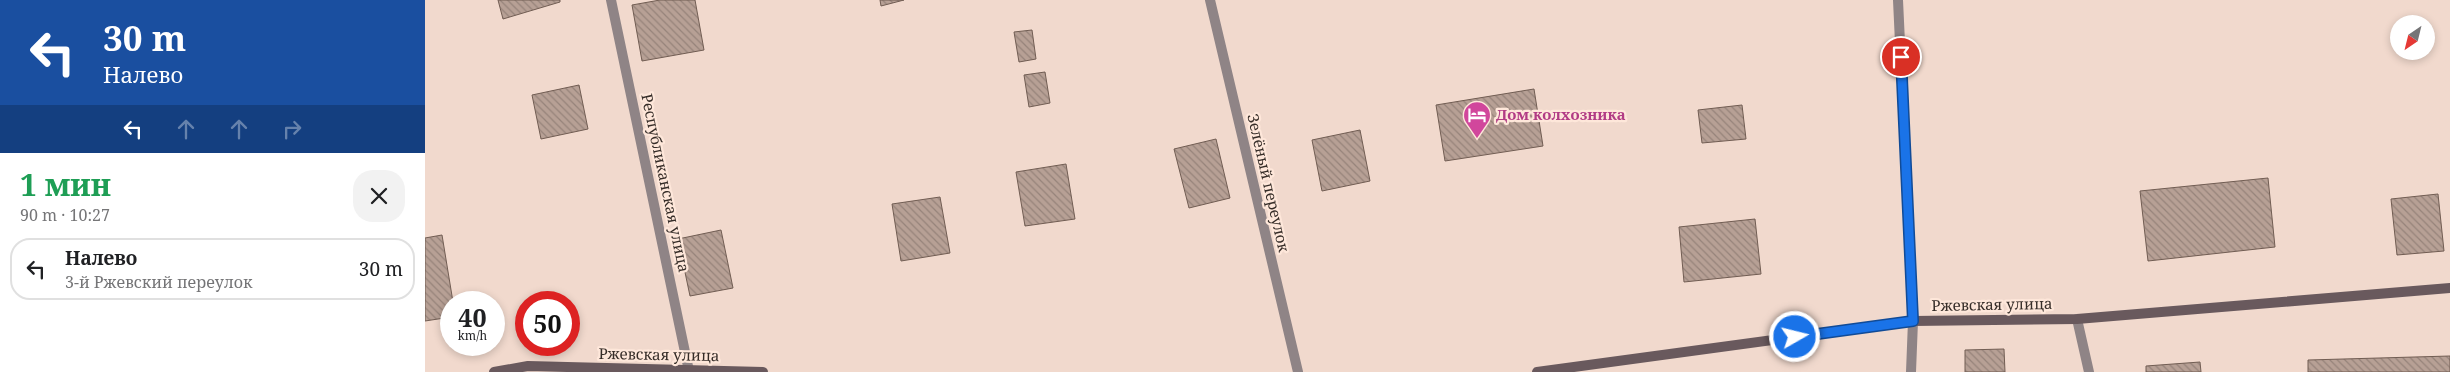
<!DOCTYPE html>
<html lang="ru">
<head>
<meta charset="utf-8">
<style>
	:root { --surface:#fff; --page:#f2f2f2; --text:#202124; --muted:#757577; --line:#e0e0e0 }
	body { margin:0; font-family:"Noto Serif",serif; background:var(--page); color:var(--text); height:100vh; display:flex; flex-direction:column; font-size:19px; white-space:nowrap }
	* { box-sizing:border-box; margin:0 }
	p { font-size:16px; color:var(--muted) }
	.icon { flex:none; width:28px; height:28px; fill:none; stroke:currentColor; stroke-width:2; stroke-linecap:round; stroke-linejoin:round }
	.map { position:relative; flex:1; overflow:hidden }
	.details { display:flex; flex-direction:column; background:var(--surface); width:425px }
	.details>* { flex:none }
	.guide { background:#1a4fa0; color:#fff; overflow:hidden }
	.needle { width:32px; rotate:215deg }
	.fabs { position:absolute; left:1965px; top:15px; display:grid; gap:10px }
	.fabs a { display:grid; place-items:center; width:45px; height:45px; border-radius:50%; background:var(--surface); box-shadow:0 2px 8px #0003; font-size:25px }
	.speed { position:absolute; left:15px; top:291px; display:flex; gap:10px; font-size:25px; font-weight:700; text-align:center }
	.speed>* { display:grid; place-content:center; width:65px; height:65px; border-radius:50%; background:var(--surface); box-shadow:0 2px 8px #0003; line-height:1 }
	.speed small { font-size:12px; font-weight:400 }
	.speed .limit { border:8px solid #d22; background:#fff; color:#111 }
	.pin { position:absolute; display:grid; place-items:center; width:42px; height:42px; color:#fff; margin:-21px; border:2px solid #fff; border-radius:50%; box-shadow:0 1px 5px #0007 }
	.me { position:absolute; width:55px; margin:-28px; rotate:82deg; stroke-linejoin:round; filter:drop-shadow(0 0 4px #0008) }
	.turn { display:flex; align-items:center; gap:18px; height:105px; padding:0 20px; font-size:22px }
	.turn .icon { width:65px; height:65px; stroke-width:2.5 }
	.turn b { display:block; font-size:35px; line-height:42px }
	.lanes { display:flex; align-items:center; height:48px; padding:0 20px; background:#0003; justify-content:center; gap:25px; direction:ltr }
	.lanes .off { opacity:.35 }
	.round { display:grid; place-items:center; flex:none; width:52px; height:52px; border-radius:20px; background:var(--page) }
	.headline { display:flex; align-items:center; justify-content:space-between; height:85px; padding:0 20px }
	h1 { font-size:30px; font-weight:700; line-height:38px; color:#1e9e55 }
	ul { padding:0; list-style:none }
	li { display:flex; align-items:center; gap:15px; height:62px; margin:0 10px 8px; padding:0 10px; border:2px solid var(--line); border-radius:20px }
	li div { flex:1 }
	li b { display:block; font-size:19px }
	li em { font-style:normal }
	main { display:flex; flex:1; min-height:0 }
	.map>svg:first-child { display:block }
	.building { fill:url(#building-back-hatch); stroke:#715d53 }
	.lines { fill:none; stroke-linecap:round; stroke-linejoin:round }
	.minor { stroke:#8f8486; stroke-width:10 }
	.secondary { stroke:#69595d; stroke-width:10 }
	.route-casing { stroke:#114b97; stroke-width:12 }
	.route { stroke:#1a73e8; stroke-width:9 }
	.labels { text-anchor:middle; stroke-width:4.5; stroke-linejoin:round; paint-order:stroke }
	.hotel-label { font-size:15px; font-weight:bold; fill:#b23c85; stroke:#fee7da; text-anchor:start }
	.street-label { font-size:15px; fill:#362d28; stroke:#fee7da }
</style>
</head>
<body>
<main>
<section class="details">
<div class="guide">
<div class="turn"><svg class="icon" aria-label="left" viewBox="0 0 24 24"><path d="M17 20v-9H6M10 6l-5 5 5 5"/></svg><div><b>30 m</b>Налево</div></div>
<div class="lanes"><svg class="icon" aria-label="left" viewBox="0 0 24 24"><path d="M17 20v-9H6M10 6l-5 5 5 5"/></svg><svg class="icon off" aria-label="ahead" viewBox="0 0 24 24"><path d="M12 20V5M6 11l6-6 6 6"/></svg><svg class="icon off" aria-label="ahead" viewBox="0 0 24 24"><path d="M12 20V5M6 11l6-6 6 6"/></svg><svg class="icon off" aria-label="right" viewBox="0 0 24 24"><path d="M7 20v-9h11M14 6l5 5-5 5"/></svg></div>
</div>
<div class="headline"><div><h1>1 мин</h1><p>90 m · 10:27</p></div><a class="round"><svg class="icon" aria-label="close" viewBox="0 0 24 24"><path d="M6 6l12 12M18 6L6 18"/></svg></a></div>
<ul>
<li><svg class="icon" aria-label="left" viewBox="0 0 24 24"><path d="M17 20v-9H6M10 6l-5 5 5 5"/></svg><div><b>Налево</b><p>3-й Ржевский переулок</p></div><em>30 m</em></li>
</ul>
</section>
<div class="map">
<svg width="2025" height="372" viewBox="0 0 2025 372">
	<defs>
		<pattern id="building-back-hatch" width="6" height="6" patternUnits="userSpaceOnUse" patternTransform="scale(1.25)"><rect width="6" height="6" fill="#b7a095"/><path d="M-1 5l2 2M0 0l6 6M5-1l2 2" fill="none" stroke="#96837a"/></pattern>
	</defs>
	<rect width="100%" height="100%" fill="#f1d9cd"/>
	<!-- building -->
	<path class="building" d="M73 0H135V2L78 19Z
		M235 0H270L279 50 217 61 207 5Z
		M455 0H479L456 6Z
		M607 30 611 59 594 62 589 32Z
		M620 72 625 103 604 107 599 75Z
		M154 85 163 129 116 139 107 95Z
		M1109 89 1118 146 1020 161 1011 105Z
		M1317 105 1321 139 1277 143 1273 110Z
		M935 130 945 181 897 191 887 140Z
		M791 139 805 198 764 208 749 149Z
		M641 164 650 219 600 226 591 172Z
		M1843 178 1850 247 1723 261 1715 191Z
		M2013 194 2019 251 1972 255 1966 199Z
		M515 197 525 253 476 261 467 204Z
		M1330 219 1336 274 1259 282 1254 227Z
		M296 230 308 288 265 296 253 239Z
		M17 235 28 302H26V317L0 321V238Z
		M1579 349 1580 372H1540V350Z
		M2025 356V372H1883V360Z
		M1775 362 1776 372H1721V366Z"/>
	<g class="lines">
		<!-- minor -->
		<path class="minor" d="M186 0 264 371
			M785 0 873 372
			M1473 0 1488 321 1486 372
			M1652 319 1664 372"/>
		<!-- secondary -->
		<path class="secondary" d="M69 372 103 366 338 372
			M1112 372 1488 321 1652 319 2025 288"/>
	</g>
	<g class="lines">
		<!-- route casing -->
		<g class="route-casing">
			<path id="route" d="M1370 337 1488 321 1476 57"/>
		</g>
		<!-- route -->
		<use href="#route" class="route"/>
	</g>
	<!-- icons -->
	<defs>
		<g id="hotel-pin" transform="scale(1.4375)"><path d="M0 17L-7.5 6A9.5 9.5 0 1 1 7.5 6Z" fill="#d1479c" stroke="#fee7da"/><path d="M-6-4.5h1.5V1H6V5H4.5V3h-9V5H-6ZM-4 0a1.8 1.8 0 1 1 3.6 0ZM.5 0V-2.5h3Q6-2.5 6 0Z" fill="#fff"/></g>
	</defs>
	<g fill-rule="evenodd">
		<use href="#hotel-pin" x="1052" y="115"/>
	</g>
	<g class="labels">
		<!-- hotel labels -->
		<g class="hotel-label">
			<text x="1071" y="120">Дом колхозника</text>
		</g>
		<!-- street labels -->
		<g class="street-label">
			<text transform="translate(240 183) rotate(78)" y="5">Республиканская улица</text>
			<text transform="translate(843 183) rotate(77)" y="5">Зелёный переулок</text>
			<text transform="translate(1567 305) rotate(-1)" y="5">Ржевская улица</text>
			<text transform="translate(234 355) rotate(1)" y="5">Ржевская улица</text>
		</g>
	</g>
</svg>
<div class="fabs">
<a><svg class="needle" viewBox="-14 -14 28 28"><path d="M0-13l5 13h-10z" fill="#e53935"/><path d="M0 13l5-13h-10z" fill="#757577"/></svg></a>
</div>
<div class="speed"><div>40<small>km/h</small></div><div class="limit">50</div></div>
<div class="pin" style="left:1476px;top:57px;background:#d93025"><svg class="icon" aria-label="arrive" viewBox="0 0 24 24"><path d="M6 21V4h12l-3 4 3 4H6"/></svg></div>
<svg class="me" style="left:1370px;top:337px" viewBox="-20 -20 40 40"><circle r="17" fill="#1a73e8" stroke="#fff" stroke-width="3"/><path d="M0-11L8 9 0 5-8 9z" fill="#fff"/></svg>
</div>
</main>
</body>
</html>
